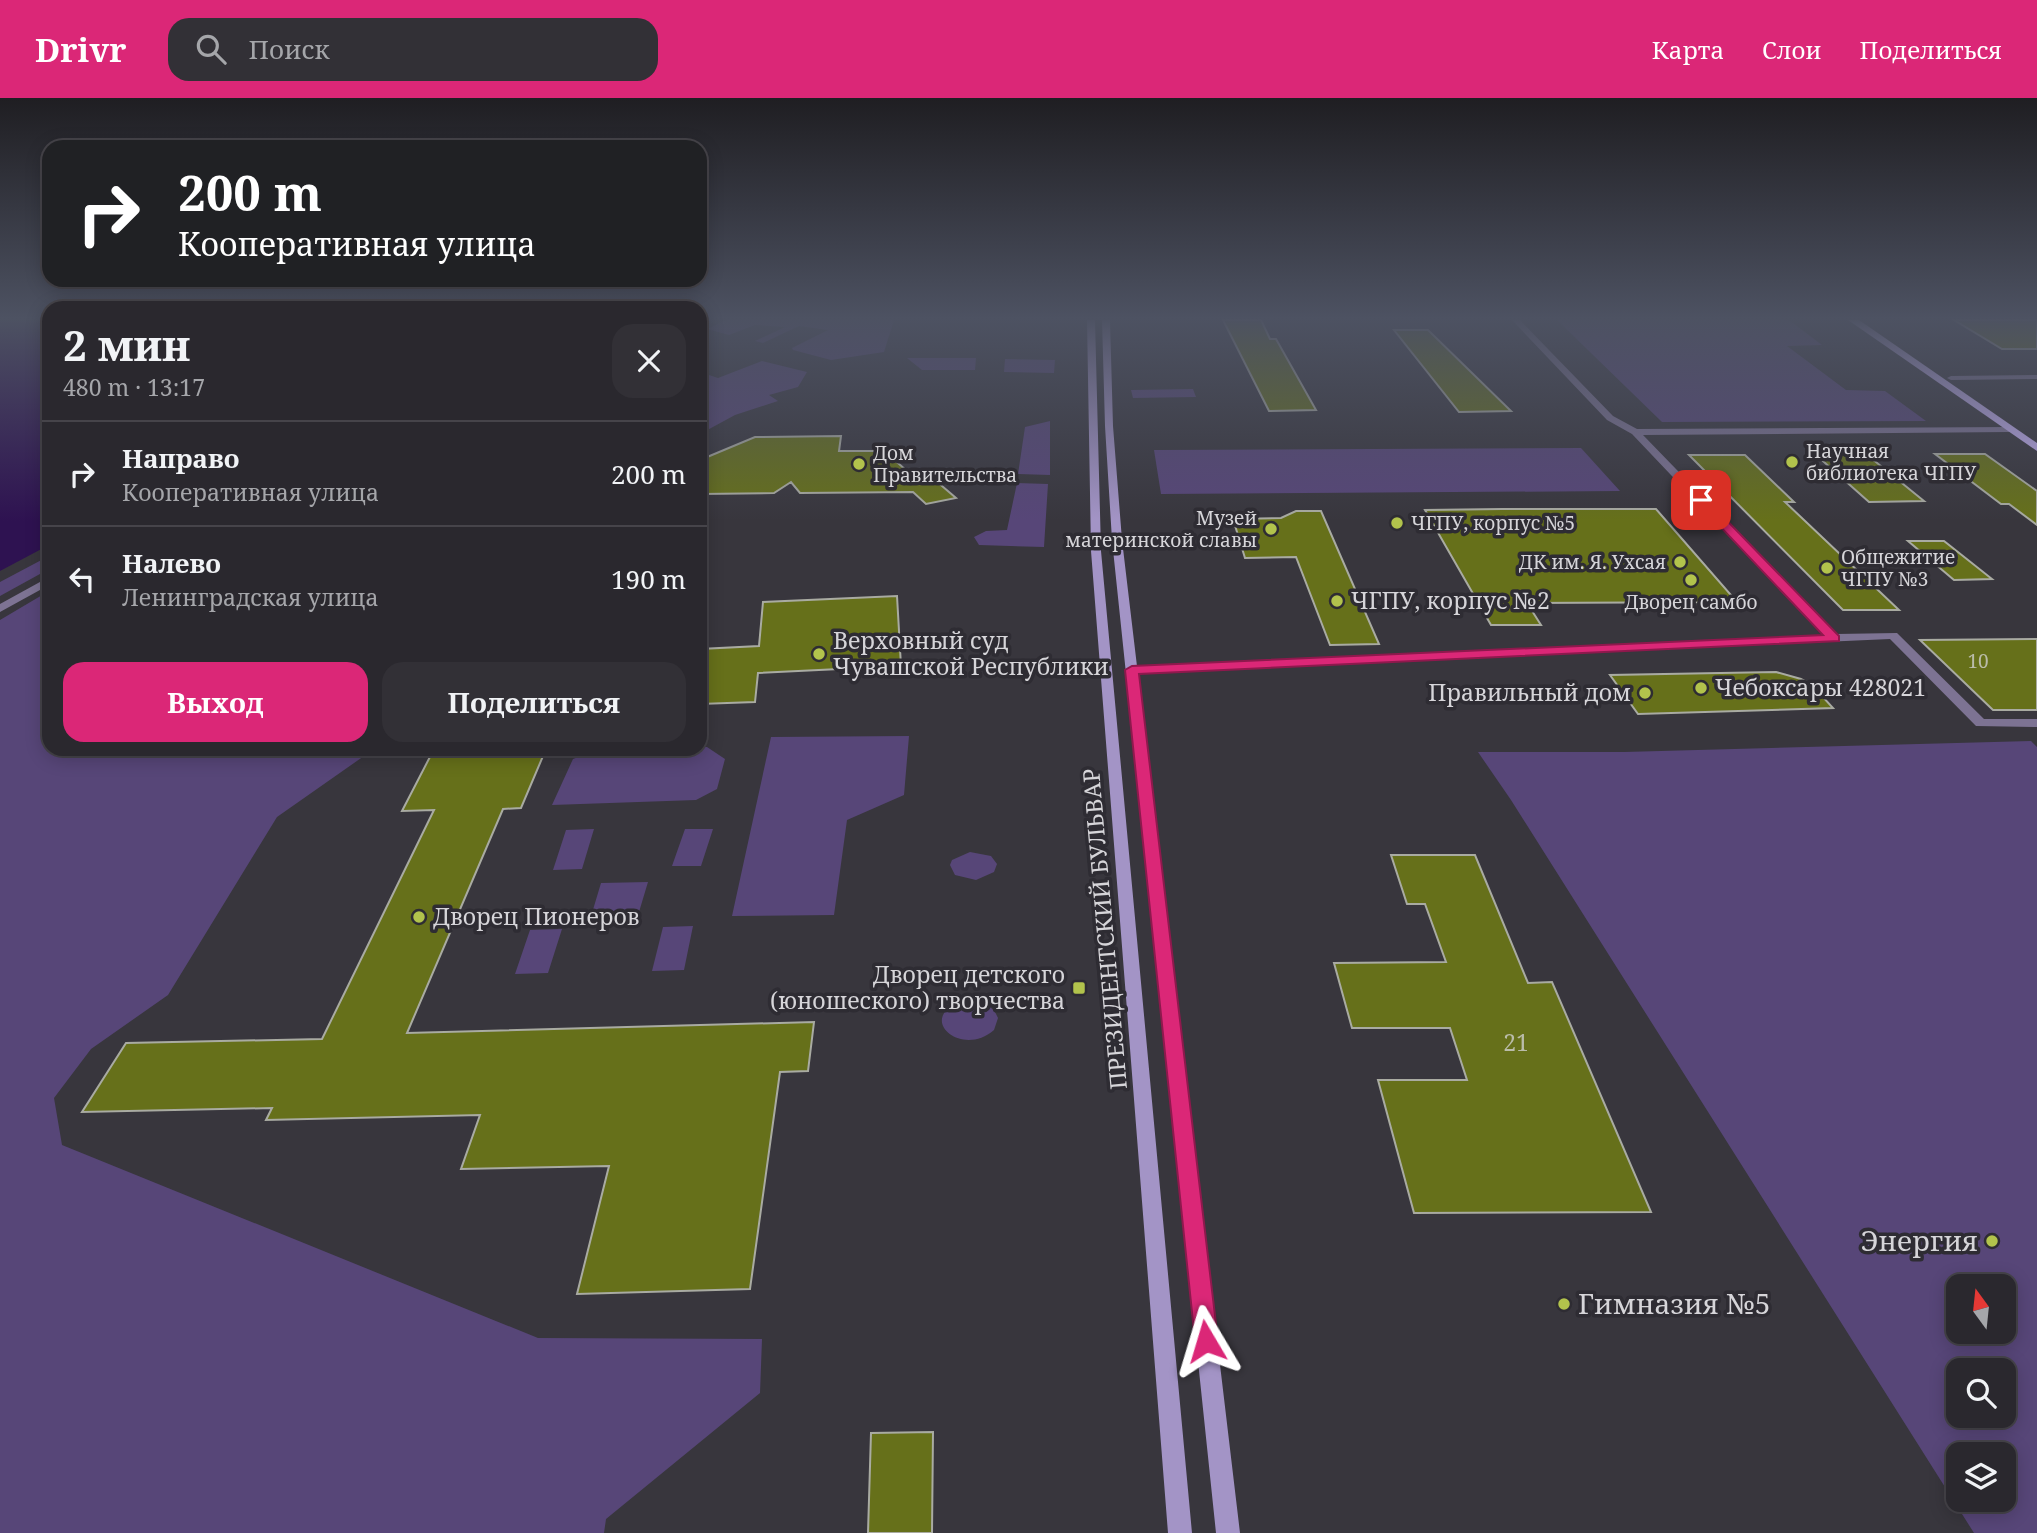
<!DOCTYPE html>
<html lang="ru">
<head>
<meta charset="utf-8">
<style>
	:root { --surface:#2a282e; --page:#323036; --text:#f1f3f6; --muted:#a5a6aa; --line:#46444a; --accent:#db2777 }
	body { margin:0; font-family:"Noto Serif",serif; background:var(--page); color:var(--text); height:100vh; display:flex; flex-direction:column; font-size:26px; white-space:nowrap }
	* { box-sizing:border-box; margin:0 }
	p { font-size:23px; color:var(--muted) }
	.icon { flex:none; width:38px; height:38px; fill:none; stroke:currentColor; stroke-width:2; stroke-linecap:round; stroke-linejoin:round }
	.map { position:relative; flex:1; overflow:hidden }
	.sheet { position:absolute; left:42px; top:203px; width:665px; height:455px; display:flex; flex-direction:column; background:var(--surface); border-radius:21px; box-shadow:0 4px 18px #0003,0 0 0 2px var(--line) }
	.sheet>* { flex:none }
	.top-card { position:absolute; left:42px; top:42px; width:665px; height:147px; border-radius:21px; box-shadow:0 4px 18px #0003,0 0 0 2px var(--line); background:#202124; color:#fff; overflow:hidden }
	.needle { width:46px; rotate:345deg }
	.fabs { position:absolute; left:1946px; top:1176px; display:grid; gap:14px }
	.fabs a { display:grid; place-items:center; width:70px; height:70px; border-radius:14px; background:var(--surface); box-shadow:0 4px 18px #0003,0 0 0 2px var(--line); font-size:35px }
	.pin { position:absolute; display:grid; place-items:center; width:60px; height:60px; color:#fff; margin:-30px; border-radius:14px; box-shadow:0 4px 10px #0006 }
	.me { position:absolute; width:77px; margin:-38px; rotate:353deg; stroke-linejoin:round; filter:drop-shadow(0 0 5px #0008) }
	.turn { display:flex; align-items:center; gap:24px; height:147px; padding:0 21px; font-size:32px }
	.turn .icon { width:91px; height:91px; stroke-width:2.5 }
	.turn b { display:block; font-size:49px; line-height:60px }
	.round { display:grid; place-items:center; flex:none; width:74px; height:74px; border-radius:21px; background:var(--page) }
	.head { display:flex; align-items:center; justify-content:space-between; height:119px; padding:0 21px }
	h1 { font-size:42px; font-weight:700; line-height:52px }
	.button { display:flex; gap:14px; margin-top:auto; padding:14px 21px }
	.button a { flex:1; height:80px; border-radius:21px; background:var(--accent); color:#fff; font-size:28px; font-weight:700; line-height:80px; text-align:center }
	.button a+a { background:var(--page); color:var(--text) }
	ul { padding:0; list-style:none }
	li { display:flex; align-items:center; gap:21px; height:105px; padding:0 21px; border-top:2px solid var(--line) }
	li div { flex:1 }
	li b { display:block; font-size:26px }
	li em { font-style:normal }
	header { display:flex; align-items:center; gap:42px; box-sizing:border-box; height:98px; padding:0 35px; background:var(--accent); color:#fff }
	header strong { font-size:33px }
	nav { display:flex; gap:38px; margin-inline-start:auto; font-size:24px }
	.search { width:490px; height:63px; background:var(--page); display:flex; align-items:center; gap:18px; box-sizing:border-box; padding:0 24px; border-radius:21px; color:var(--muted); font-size:26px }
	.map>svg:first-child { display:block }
	.green { fill:#574678; fill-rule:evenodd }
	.water { fill:#2e1251 }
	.building { fill:#66701a; stroke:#a9aba2; stroke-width:2 }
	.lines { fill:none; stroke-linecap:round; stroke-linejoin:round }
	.pedestrian { fill:#7d7393; fill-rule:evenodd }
	.minor { fill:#7d7393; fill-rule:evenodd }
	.secondary { fill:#a394c6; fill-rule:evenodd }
	.primary { fill:#c1aeee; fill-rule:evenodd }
	.route { fill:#db2777; stroke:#8e194d; stroke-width:2 }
	.poi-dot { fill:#b2c34c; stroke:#2e2c33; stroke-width:2.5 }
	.labels { text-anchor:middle; stroke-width:7; stroke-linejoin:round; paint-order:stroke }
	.far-poi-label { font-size:19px; fill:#d6d5d9; stroke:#2e2c33; text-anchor:start }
	.number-label { font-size:19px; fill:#babca9 }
	.poi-label { font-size:23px; fill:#d6d5d9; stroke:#2e2c33; text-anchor:start }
	.street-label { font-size:23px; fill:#d6d5d9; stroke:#2e2c33 }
	.near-number-label { font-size:23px; fill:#babca9 }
	.near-poi-label { font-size:28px; fill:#d6d5d9; stroke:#2e2c33; text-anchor:end }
</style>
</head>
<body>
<header>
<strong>Drivr</strong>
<div class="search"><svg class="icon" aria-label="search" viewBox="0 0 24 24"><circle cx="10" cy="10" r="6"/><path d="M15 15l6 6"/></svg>Поиск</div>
<nav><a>Карта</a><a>Слои</a><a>Поделиться</a></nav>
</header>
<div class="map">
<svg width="2037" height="1435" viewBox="0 0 2037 1435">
	<rect width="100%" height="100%" fill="#38363d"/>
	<!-- green -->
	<path class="green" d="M726 222H894L884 254 831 262 793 252 792 250 828 232 799 228 763 245 755 243 785 229 755 227 729 237 707 231Z
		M1557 222H1789L1822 247 1787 248 1846 292 1885 293 1926 323 1662 324Z
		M907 260H976L975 272H922Z
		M1005 261 1055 262 1054 275 1004 274Z
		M762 263 807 274 798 289 769 297 778 303 735 317 700 336V274L718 280Z
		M1193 291 1196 299 1133 300 1131 292Z
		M1050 323V377L1018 376 1025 329Z
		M1581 350 1620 393 1161 396 1154 352Z
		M1017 385 1048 386 1044 449 979 447 974 439 986 433 1007 432Z
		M49 458V471L0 498V484Z
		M49 493V651H374L277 719 168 897 91 951 54 1000 62 1047 538 1240 762 1241 760 1295 606 1421 604 1435H0V522Z
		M909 638 904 697 847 722 834 817 732 818 771 639Z
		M2031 643 2037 649V1435H1974L1511 702 1478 654H1624ZM1958 1188H2004V1234H1958ZM1958 1272H2004V1318H1958ZM1958 1356H2004V1402H1958Z
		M700 649H707L725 661 717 691 696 702 552 707 573 661 599 651Z
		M594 731 582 771 553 772 566 732Z
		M685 731H713L701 768H672Z
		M970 754 991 758 997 766 994 774 976 782 955 777 950 767 952 762Z
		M648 784 639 814 592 815 601 785Z
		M693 828 684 872 652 873 663 829Z
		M562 831 548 875 515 876 530 832Z
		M963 903C978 902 992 905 998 920L994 932C961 961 914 919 963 903Z"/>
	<!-- water -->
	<path class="water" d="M0 222H49V447L0 473Z"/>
	<!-- building -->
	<path class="building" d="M1223 222H1261L1270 241H1276L1316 312 1269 313Z
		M1954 222H2037V251H2002Z
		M1394 232H1428L1511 313 1459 314Z
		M841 338 839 353H884L914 379 928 376 956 400 926 406 913 394 800 395 791 384 774 395 700 396V362L755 339Z
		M1815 356H1866L1924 403 1869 404Z
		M1935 356H1985L2037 393V427L2009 406H2001Z
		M1689 357H1745L1794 404H1785L1899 512H1843Z
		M1502 411H1656L1737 504 1527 505 1541 527H1491L1425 412Z
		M1296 413H1321L1379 546 1330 547 1296 459 1245 460 1233 421 1281 420Z
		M1908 443H1944L1992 481 1954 482Z
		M897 498 901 568 758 575 755 604 700 606V551L759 548 763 504Z
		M2037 541V612H1993L1920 542Z
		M1776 574 1801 581 1812 587 1833 610 1638 616 1610 577Z
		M546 651 521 710 503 711 407 935 814 924 808 973 780 974 750 1191 577 1196 609 1068 461 1071 480 1017 266 1022 272 1010 82 1014 126 945 322 941 434 712 402 713 433 653Z
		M1391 757H1475L1528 885 1552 884 1651 1114 1414 1115 1378 982H1467L1450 930H1352L1334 865 1446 864 1425 806H1407Z
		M933 1334 932 1435H868L871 1335Z"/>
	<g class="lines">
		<!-- pedestrian -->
		<path class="pedestrian" d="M49 479V487L0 514V506Z"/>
		<!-- minor -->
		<path class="minor" d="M1512 222H1520L1613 318 1637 331 2012 329V333L2009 334 1643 337 1836 536 1897 535 1984 621H2037V629L1976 628 1890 541 1128 575 1126 572 1128 569 1132 568 1823 537 1632 336 1607 322Z
			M2037 277V281L1951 282 1947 280 1951 278Z"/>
		<!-- secondary -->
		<path class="secondary" d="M1087 222H1095L1101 453 1192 1435H1168L1091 453Z
			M1102 222H1110L1113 328 1122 442 1240 1435H1216L1112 442 1105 328Z"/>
		<!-- primary -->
		<path class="primary" d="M1848 222H1859L2037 345V353Z"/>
	</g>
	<!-- sky -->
	<linearGradient id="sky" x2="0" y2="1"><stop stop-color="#1f1e22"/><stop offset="0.52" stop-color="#4d5262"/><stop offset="1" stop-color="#4d5262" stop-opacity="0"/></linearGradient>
	<rect width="2037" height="423" fill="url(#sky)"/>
	<!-- route -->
	<path class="route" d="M1697 400H1705L1839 538V543L1139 576 1218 1243 1215 1250 1206 1253 1198 1250 1195 1243 1125 572 1132 568 1823 537 1697 404Z"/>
	<!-- markers -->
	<g class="poi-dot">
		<circle cx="1792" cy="364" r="7"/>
		<circle cx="859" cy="366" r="7"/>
		<circle cx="1397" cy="425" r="7"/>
		<circle cx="1271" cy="431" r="7"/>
		<circle cx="1680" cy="464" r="7"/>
		<circle cx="1827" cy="470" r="7"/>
		<circle cx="1691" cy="482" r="7"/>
		<circle cx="1337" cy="503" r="7"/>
		<circle cx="819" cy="556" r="7"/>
		<circle cx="1701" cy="590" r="7"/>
		<circle cx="1645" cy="595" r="7"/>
		<circle cx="419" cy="819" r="7"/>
		<rect x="1072" y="883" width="14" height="14" rx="3.5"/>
		<circle cx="1992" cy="1143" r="7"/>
		<circle cx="1564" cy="1206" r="7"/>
	</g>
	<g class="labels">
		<!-- far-poi labels -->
		<g class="far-poi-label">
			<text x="1806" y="360">Научная<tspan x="1806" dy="22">библиотека ЧГПУ</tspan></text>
			<text x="873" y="362">Дом<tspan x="873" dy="22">Правительства</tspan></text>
			<text x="1257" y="427" text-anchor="end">Музей<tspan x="1257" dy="22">материнской славы</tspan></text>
			<text x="1411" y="432">ЧГПУ, корпус №5</text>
			<text x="1841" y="466">Общежитие<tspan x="1841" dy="22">ЧГПУ №3</tspan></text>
			<text x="1666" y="471" text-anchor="end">ДК им. Я. Ухсая</text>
			<text x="1691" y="511" text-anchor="middle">Дворец самбо</text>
		</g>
		<!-- number labels -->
		<g class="number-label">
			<text x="1978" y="570">10</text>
		</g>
		<!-- poi labels -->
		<g class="poi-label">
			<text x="1351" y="511">ЧГПУ, корпус №2</text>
			<text x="833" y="551">Верховный суд<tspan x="833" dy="26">Чувашской Республики</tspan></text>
			<text x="1715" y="598">Чебоксары 428021</text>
			<text x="1631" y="603" text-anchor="end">Правильный дом</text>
			<text x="433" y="827">Дворец Пионеров</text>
			<text x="1065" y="885" text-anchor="end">Дворец детского<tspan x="1065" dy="26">(юношеского) творчества</tspan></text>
		</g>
		<!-- street labels -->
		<g class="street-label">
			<text transform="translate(1105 831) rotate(-95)" y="8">ПРЕЗИДЕНТСКИЙ БУЛЬВАР</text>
		</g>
		<!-- near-number labels -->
		<g class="near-number-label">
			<text x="1516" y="953">21</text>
		</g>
		<!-- near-poi labels -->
		<g class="near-poi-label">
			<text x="1978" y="1153">Энергия</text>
			<text x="1578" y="1216" text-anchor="start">Гимназия №5</text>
		</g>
	</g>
</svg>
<div class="fabs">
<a><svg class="needle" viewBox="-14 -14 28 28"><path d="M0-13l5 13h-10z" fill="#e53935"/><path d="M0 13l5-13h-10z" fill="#a5a6aa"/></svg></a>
<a><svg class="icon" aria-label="search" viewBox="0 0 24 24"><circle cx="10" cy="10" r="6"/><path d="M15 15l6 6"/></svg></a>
<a><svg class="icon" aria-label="layers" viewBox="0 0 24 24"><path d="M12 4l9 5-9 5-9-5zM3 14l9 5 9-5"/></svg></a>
</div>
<div class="pin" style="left:1701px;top:402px;background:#d93025"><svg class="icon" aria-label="arrive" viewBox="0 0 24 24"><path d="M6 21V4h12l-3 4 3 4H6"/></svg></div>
<svg class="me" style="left:1206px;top:1243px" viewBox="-20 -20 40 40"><path d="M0-17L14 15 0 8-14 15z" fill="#db2777" stroke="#fff" stroke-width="4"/></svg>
<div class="top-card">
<div class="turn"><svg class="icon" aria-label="right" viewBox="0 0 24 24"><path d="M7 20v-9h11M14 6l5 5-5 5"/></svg><div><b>200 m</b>Кооперативная улица</div></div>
</div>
<section class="sheet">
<div class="head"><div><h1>2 мин</h1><p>480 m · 13:17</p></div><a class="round"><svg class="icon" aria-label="close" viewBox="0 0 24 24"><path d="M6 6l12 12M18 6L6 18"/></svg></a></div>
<ul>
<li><svg class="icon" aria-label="right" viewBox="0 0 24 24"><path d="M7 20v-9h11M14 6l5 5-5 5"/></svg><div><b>Направо</b><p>Кооперативная улица</p></div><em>200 m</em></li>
<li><svg class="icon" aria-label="left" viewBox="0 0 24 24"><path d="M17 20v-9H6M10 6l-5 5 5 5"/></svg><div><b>Налево</b><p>Ленинградская улица</p></div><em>190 m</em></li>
</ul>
<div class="button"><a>Выход</a><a>Поделиться</a></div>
</section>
</div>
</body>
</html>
